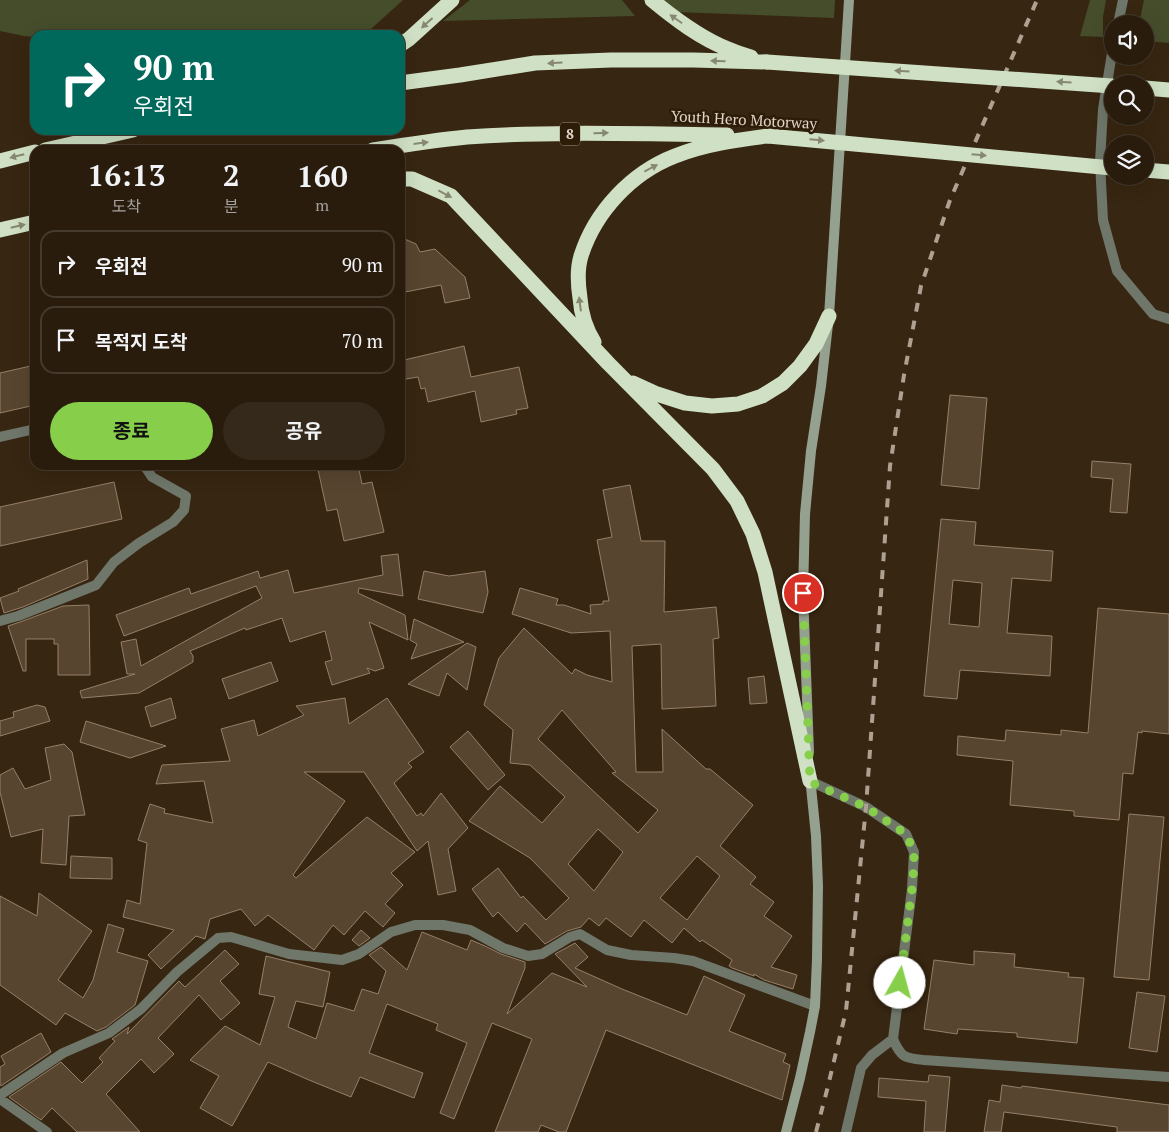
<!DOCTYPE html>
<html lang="ko">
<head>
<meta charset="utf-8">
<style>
	:root { --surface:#291c0d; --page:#35291b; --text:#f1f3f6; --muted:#a5a19d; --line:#453a2e; --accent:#87cf4a }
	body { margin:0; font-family:"PT Serif","Noto Sans KR",serif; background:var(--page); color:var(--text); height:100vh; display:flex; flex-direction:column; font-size:19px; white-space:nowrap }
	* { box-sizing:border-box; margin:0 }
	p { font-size:16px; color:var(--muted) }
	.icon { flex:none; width:28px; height:28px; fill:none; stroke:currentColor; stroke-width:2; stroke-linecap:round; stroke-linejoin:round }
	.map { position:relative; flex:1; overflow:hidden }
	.details { position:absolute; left:30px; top:145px; width:375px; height:325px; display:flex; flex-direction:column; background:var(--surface); border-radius:15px; box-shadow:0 5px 20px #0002,0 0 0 1px var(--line) }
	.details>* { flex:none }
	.top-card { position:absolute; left:30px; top:30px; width:375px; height:105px; border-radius:15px; box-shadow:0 5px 20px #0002,0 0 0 1px var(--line); background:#00695c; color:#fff; overflow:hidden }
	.buttons { position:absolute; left:1104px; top:15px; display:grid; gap:10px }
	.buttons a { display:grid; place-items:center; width:50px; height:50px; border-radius:50%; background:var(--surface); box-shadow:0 5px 20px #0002,0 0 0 1px var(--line); font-size:25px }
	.pin { position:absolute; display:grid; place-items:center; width:42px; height:42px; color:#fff; margin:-21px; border:2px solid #fff; border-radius:50%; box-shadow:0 1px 5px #0007 }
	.me { position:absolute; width:55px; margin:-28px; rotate:7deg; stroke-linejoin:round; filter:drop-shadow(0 0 4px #0008) }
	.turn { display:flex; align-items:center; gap:18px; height:105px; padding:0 20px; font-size:22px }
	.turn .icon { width:65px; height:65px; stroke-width:2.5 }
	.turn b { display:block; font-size:35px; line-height:42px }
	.eta { display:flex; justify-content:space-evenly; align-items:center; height:85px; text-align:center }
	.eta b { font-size:30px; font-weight:700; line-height:35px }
	.cta { display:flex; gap:10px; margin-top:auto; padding:10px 20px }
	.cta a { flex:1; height:58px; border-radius:30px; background:var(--accent); color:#111; font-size:20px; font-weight:700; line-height:58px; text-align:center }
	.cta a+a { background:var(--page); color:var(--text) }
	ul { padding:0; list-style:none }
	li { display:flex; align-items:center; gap:15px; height:68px; margin:0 10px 8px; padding:0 10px; border:2px solid var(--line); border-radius:15px }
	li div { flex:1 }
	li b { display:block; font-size:19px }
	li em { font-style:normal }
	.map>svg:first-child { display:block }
	.green { fill:#454d2b }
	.building { fill:#584530; stroke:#958069; fill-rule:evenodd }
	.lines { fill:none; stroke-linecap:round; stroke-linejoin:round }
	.street { stroke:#6f766a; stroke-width:10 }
	.secondary { stroke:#95a18f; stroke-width:10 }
	.highway { stroke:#cfe0c4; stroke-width:15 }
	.rail { stroke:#aea192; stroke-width:4; stroke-dasharray:9 9; stroke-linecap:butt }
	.highway-bridge { stroke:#cfe0c4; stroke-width:15 }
	.oneway { fill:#86886f }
	.route { stroke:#87cf4a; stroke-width:9; stroke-dasharray:0 16.2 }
	.labels { text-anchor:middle; stroke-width:5; stroke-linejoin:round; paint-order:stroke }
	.shield { fill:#2d1c07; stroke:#ab9e8f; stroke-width:1 }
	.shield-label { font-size:14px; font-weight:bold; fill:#e1d5c9 }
	.street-label { font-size:15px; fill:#e1d5c9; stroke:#2d1c07 }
</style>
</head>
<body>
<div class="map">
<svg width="1169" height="1132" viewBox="0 0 1169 1132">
	<rect width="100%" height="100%" fill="#372611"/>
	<!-- green -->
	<path class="green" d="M0 0H403L371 29 319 35H35V37L24 36 0 31Z
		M470 0H622L635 16 443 21Z
		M659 0H835L834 18 675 12Z
		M1090 0H1106L1103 17V37L1080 36Z
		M1144 0H1169V43L1145 41V24H1139Z"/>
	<!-- building -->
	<path class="building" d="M400 237 416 244 420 252 435 249 465 277 470 298 445 303 441 285 400 293Z
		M464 346 471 377 519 367 528 408 516 410 517 414 481 422 475 391 428 402 425 388 421 389 418 377 400 380V361Z
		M35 365V405L0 413V373Z
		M950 395 987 398 979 489 941 485Z
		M1092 461 1131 464 1127 513 1110 512 1113 479 1091 477Z
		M317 465H358L362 484 372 482 384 532 344 541 337 509 327 511Z
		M114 482 122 519 0 546V507Z
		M630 485 641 541H665L664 612 716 607 719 638 713 639 716 706 662 709 661 644 632 646 636 772H663L662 729 706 769H710L753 805 720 846 756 877 750 884 774 902 764 916 792 936 771 967 797 975 793 989 764 980 754 974V976L732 968 729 966 732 960 702 940 700 942 684 928 672 943 644 920 631 937 606 918 599 926 589 918 581 927 567 931 545 944 525 923 517 932 498 912 493 917 472 889 498 868 521 898 523 896 546 920 569 898 530 858 469 821 500 786 542 823 565 797 530 765 510 763 513 730 484 705 499 658 524 628 572 674 575 669 587 675 612 682 610 631 571 633 512 614 520 588 558 599 556 605H564L591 614 590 605 603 604V601H609L597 540 612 537 603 490ZM562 710 616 772 612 773 658 810 638 833 538 739ZM598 829 623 852 594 891 568 864ZM697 856 720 876 687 920 660 898Z
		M941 519 976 522 974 545 1053 551 1051 581 1012 578 1007 633 1052 636 1050 676 960 670 957 699 924 696ZM953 580 982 583 979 627 949 624Z
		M398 554 403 596 359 588 358 593 405 615 408 640 369 622 384 668 375 671 367 668 370 673 332 685 325 662 332 660 325 631 290 642 282 618 246 630 245 628 190 651 193 656V662L139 693 82 698 80 691 135 674H127L121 642 136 639 141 666 262 598 256 586 124 636 116 615 189 588 191 594 258 571 260 578 288 570 294 593 383 575 381 556Z
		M87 560 88 579 23 607 4 613 0 598 19 591 18 589Z
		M424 571 449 576 485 571 488 592 483 613 418 599Z
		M89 605 90 675H58V644H54V639H26V671H23L8 626 20 622 63 606Z
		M1098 608 1169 614V734L1142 731V733L1138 732 1133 774 1123 773 1119 820 1074 816V811L1010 805 1013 761 957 755 958 736 1005 741 1006 730 1061 735V730L1088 733Z
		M414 619 464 642 411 659 417 644 410 640Z
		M467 643 476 647 467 690 447 673 439 696 408 684Z
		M271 662 278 681 229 699 222 679Z
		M764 676 767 703 750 704 748 678Z
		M171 698 176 718 151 727 145 707Z
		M345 698 349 724 387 698 424 752 408 763 412 767 394 783 417 816 421 813 423 816 441 793 468 828 448 849 456 891 438 895 428 841 417 851 364 772H304L345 801 293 875 296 878 367 817 415 852 391 873 403 885 385 904 395 913 383 927 365 911 344 935 333 925 314 950 268 915 255 926 241 909 210 919 205 939 196 936 161 969 148 955 174 930 123 917 127 900 140 904 147 843 138 840 150 804 165 809 164 813 213 823 204 781 156 784 162 765 230 761 221 729 254 720 258 736 304 715 296 706Z
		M37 705 45 707 50 721 0 736V721L14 717 13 712Z
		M86 721 166 746 130 758 80 742Z
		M468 731 505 775 488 790 450 747Z
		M64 744 72 752 85 815 69 816 66 865 41 863 43 829 11 837 0 792V775L13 768 25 789 51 780 45 748Z
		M1129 814 1164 817 1149 980 1114 977Z
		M71 856 112 858V879L70 878Z
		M39 893 92 931 58 980 83 998 93 980 108 924 124 929 117 952 148 961 135 1005 106 1027 97 1031 65 1013 56 1025 0 985V896L37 916Z
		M361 930 370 938 359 946 352 940Z
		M422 932 467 950 471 940 485 946 501 954 525 962V968L507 1014 552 973 587 987 555 954 575 943 588 957 575 968 622 989 687 1015 704 976 745 995 729 1031 786 1054 783 1062 790 1065 782 1100 606 1030 566 1132H559L541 1125 538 1132H495L532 1039 492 1023 454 1119 440 1113 467 1043 436 1030 438 1024 387 1004 369 1053 423 1073 414 1098 360 1077 351 1097 309 1080 268 1062 232 1126 200 1108 219 1076 190 1060 225 1026 260 1045 275 997 259 994 266 956 330 972 323 1007 296 1001 288 1027 316 1039 327 1003 354 1011 362 989 378 994 386 971 369 955 381 947 407 970Z
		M225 950 239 964 220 981 240 1003 221 1020 199 995 158 1038 174 1054 154 1073 141 1059 106 1094 140 1132H77L52 1108 41 1120 9 1097 61 1062 82 1083 103 1062 99 1058 115 1041 112 1039 129 1027 127 1034 179 981 185 987Z
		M974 951 1015 954 1014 967 1069 973 1068 977 1084 978 1077 1043 1017 1037V1033L958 1029 957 1034 924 1029 934 960 974 965Z
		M1137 992 1165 996 1157 1052 1129 1048Z
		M41 1033 51 1052 1 1086 0 1084V1067L5 1064 1 1056Z
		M929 1075 950 1077 945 1132H924L926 1101 878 1097 879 1078 928 1082Z
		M1002 1085 1021 1088 1022 1086 1169 1105V1132H1117V1127L1004 1112 1001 1132H984L989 1100 1000 1102Z"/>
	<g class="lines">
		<!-- street -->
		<path class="street" d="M1118 24 1123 0
			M1112 53 1103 109 1100 162 1103 220 1117 271 1153 314 1169 319
			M0 437 35 429
			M0 621 18 616 96 585 114 562 139 543 173 522 184 510 186 496 152 477 144 465
			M810 781 866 807 906 834 914 852 912 889 893 1039C901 1058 905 1058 924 1060L1169 1077
			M0 1095 63 1053 109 1033 141 1009 177 972 218 938 231 937 289 954 342 960 359 954 391 932 415 925H443L470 930 503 948 528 956 542 954 570 937 580 934 607 950 631 955 674 958 693 961 815 1006
			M0 1099 47 1132
			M846 1132 861 1068 872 1055 893 1039"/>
		<!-- secondary -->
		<path class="secondary" d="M809 752 803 593 805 514 811 451 821 386 829 316 849 0
			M786 1132 800 1078 810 1032 815 1006 817 959 818 886 816 836 810 777"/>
		<!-- highway -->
		<path class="highway" d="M652 0C675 19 700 38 728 49 736 52 743 55 751 57
			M400 45 409 39 452 0
			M400 83 460 75 535 63 611 60H693L767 62
			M1145 88 1169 90
			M45 150 133 130
			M373 150C404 145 436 140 467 137 554 131 640 134 727 135
			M0 161 35 152
			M1145 170 1169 172
			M400 179H412L451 196 608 363 713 469 737 501 753 534 765 572 810 781
			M0 230 35 222
			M594 342C586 329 581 313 580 298 578 285 577 269 581 256 595 212 631 173 675 156 705 144 737 140 768 136
			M633 383 657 394 685 403 712 406 738 404 762 396 783 383 800 366 816 344 829 316"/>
		<!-- rail -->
		<path class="rail" d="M816 1132 827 1090 846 1011 866 807 890 466 904 375 921 286 950 200 1037 0"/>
		<!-- highway-bridge -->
		<path class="highway-bridge" d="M767 62 1112 86
			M768 136 1112 168"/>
	</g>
	<!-- one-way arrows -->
	<defs><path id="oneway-solid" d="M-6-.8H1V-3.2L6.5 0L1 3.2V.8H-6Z" transform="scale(1.25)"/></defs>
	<g class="oneway">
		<use href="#oneway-solid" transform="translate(676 19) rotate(-145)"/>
		<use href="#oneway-solid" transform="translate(427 23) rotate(138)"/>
		<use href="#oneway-solid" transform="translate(718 61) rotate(-178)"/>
		<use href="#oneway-solid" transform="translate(555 63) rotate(177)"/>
		<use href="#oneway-solid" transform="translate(902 71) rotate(-176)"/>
		<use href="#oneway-solid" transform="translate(1064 82) rotate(-176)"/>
		<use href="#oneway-solid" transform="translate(601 133) rotate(-1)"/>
		<use href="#oneway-solid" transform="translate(817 140) rotate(5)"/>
		<use href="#oneway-solid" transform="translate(421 143) rotate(-7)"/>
		<use href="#oneway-solid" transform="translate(979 155) rotate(5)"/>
		<use href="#oneway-solid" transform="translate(17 156) rotate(166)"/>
		<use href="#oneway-solid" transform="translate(651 168) rotate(-28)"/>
		<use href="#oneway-solid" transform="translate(445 194) rotate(28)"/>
		<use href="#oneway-solid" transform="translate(18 226) rotate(-13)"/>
		<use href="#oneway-solid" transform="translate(580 304) rotate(-97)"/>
	</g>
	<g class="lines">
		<!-- route -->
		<path class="route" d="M803 593 810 782 866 807 906 834 914 852V866L912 889 900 983"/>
	</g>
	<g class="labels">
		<!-- shield labels -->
		<rect class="shield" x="560" y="122.5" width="20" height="23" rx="4"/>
		<g class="shield-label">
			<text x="570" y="139">8</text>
		</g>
		<!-- street labels -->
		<g class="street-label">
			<text transform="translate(744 120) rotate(3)" y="5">Youth Hero Motorway</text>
		</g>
	</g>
</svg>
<div class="buttons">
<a><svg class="icon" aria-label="sound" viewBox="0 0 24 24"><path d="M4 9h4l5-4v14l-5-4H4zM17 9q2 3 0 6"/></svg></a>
<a><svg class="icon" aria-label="search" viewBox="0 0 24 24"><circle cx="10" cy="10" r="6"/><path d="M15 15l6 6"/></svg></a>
<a><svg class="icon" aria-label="layers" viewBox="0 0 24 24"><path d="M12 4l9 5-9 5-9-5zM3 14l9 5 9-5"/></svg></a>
</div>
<div class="pin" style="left:803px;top:593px;background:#d93025"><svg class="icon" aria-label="arrive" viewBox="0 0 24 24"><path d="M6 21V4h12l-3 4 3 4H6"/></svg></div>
<svg class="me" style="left:900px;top:983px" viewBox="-20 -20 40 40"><circle r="19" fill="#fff"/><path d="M0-13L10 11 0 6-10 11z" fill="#87cf4a"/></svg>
<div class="top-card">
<div class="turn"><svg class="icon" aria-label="right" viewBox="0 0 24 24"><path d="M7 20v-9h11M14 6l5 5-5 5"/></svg><div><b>90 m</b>우회전</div></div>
</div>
<section class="details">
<div class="eta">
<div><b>16:13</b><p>도착</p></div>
<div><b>2</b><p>분</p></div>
<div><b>160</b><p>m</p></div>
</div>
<ul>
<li><svg class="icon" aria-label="right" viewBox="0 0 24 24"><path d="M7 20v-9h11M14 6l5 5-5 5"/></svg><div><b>우회전</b></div><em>90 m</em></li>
<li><svg class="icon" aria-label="arrive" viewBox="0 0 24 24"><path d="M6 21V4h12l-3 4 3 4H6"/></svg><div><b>목적지 도착</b></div><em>70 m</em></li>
</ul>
<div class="cta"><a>종료</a><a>공유</a></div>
</section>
</div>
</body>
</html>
